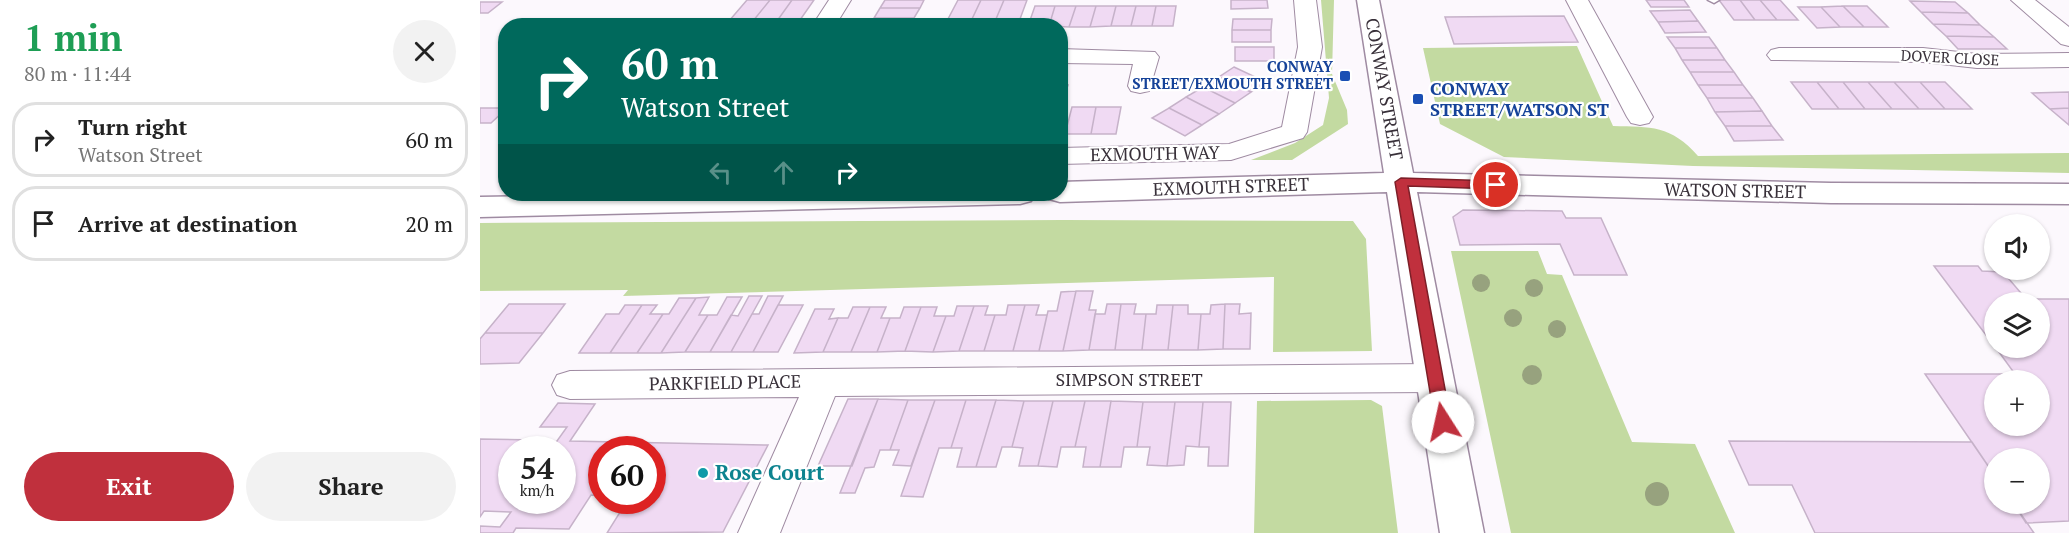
<!DOCTYPE html>
<html lang="en">
<head>
<meta charset="utf-8">
<style>
	:root { --surface:#fff; --page:#f2f2f2; --text:#222; --muted:#767676; --line:#e0e0e0; --accent:#c0303d }
	body { margin:0; font-family:"PT Serif",serif; background:var(--page); color:var(--text); height:100vh; display:flex; flex-direction:column; font-size:22px; white-space:nowrap }
	* { box-sizing:border-box; margin:0 }
	p { font-size:20px; color:var(--muted) }
	.icon { flex:none; width:33px; height:33px; fill:none; stroke:currentColor; stroke-width:2; stroke-linecap:round; stroke-linejoin:round }
	.map { position:relative; flex:1; overflow:hidden }
	.panel { display:flex; flex-direction:column; background:var(--surface); width:480px }
	.panel>* { flex:none }
	.hud { position:absolute; left:18px; top:18px; width:570px; height:183px; border-radius:24px; box-shadow:0 2px 4px #0004; background:#00695c; color:#fff; overflow:hidden }
	.controls { position:absolute; left:1504px; top:214px; display:grid; gap:12px }
	.controls a { display:grid; place-items:center; width:66px; height:66px; border-radius:50%; background:var(--surface); box-shadow:0 2px 4px #0004; font-size:30px }
	.speed { position:absolute; left:18px; top:436px; display:flex; gap:12px; font-size:30px; font-weight:700; text-align:center }
	.speed>* { display:grid; place-content:center; width:78px; height:78px; border-radius:50%; background:var(--surface); box-shadow:0 2px 4px #0004; line-height:1 }
	.speed small { font-size:15px; font-weight:400 }
	.speed .limit { border:9px solid #d22; background:#fff; color:#111 }
	.pin { position:absolute; display:grid; place-items:center; width:51px; height:51px; color:#fff; margin:-26px; border:3px solid #fff; border-radius:50%; box-shadow:0 2px 6px #0007 }
	.me { position:absolute; width:66px; margin:-33px; rotate:350deg; stroke-linejoin:round; filter:drop-shadow(0 0 4px #0008) }
	.turn { display:flex; align-items:center; gap:21px; height:126px; padding:0 24px; font-size:27px }
	.turn .icon { width:78px; height:78px; stroke-width:2.5 }
	.turn b { display:block; font-size:42px; line-height:51px }
	.lanes { display:flex; align-items:center; height:57px; padding:0 24px; background:#0003; justify-content:center; gap:30px; direction:ltr }
	.lanes .off { opacity:.35 }
	.round { display:grid; place-items:center; flex:none; width:63px; height:63px; border-radius:32px; background:var(--page) }
	.head { display:flex; align-items:center; justify-content:space-between; height:102px; padding:0 24px }
	h1 { font-size:36px; font-weight:700; line-height:45px; color:#1e9e55 }
	.cta { display:flex; gap:12px; margin-top:auto; padding:12px 24px }
	.cta a { flex:1; height:69px; border-radius:36px; background:var(--accent); color:#fff; font-size:24px; font-weight:700; line-height:69px; text-align:center }
	.cta a+a { background:var(--page); color:var(--text) }
	ul { padding:0; list-style:none }
	li { display:flex; align-items:center; gap:18px; height:75px; margin:0 12px 9px; padding:0 12px; border:3px solid var(--line); border-radius:24px }
	li div { flex:1 }
	li b { display:block; font-size:22px }
	li em { font-style:normal }
	main { display:flex; flex:1; min-height:0 }
	.map>svg:first-child { display:block }
	.green { fill:#c3daa1 }
	.building { fill:#f0daf3; stroke:#c6b2c9; stroke-width:1.5; fill-rule:evenodd }
	.lines { fill:none; stroke-linecap:round; stroke-linejoin:round }
	.service-casing { stroke:#9f8ba2; stroke-width:3 }
	.minor-casing { stroke:#9f8ba2; stroke-width:2 }
	.primary-casing { stroke:#9f8ba2; stroke-width:3 }
	.service { fill:#fff; fill-rule:evenodd }
	.minor { fill:#fff; fill-rule:evenodd }
	.primary { fill:#fff; fill-rule:evenodd }
	.tree { fill:#97a27e }
	.route { fill:#c0303d; stroke:#7d1f28; stroke-width:1.5 }
	.transit-dot { fill:#1a4fb4; stroke:#fff; stroke-width:2 }
	.culture-dot { fill:#0f9aa8; stroke:#fff; stroke-width:2 }
	.labels { text-anchor:middle; stroke-width:4.5; stroke-linejoin:round; paint-order:stroke }
	.far-street-label { font-size:15px; fill:#383039; stroke:#fff }
	.far-transit-label { font-size:15px; font-weight:bold; fill:#164399; stroke:#fff; text-anchor:end }
	.street-label { font-size:18px; fill:#383039; stroke:#fff }
	.transit-label { font-size:18px; font-weight:bold; fill:#164399; stroke:#fff; text-anchor:start }
	.near-culture-label { font-size:21px; font-weight:bold; fill:#0d838f; stroke:#fff; text-anchor:start }
</style>
</head>
<body>
<main>
<section class="panel">
<div class="head"><div><h1>1 min</h1><p>80 m · 11:44</p></div><a class="round"><svg class="icon" aria-label="close" viewBox="0 0 24 24"><path d="M6 6l12 12M18 6L6 18"/></svg></a></div>
<ul>
<li><svg class="icon" aria-label="right" viewBox="0 0 24 24"><path d="M7 20v-9h11M14 6l5 5-5 5"/></svg><div><b>Turn right</b><p>Watson Street</p></div><em>60 m</em></li>
<li><svg class="icon" aria-label="arrive" viewBox="0 0 24 24"><path d="M6 21V4h12l-3 4 3 4H6"/></svg><div><b>Arrive at destination</b></div><em>20 m</em></li>
</ul>
<div class="cta"><a>Exit</a><a>Share</a></div>
</section>
<div class="map">
<svg width="1589" height="533" viewBox="0 0 1589 533">
	<rect width="100%" height="100%" fill="#fcf8fd"/>
	<!-- green -->
	<path class="green" d="M841 0H854L852 74 867 110 868 124 812 160H771L815 143 843 125 849 98Z
		M1097 46 1133 126C1171 127 1191 125 1218 156L1589 153V173L1213 166 1024 157 960 124 943 48Z
		M583 220 873 221 886 239 892 351 793 352 794 277 143 296 148 290 0 291V223Z
		M971 251H1058L1067 274 1082 275 1152 442 1215 444 1255 533H1031Z
		M891 400 902 406 918 533H774L777 401Z"/>
	<!-- building -->
	<path class="building" d="M267 0H290L273 21H249Z
		M290 0H312L297 21H273Z
		M312 0H334L320 20 297 21Z
		M405 0H444L440 8H400Z
		M478 0H501L492 19H468Z
		M501 0H524L516 19H492Z
		M524 0H547L540 19H516Z
		M751 0H787L788 8 751 9Z
		M1166 0H1204L1209 7H1171Z
		M1239 0H1260L1275 20H1254Z
		M1260 0H1280L1297 20H1275Z
		M1280 0H1300L1318 20H1297Z
		M1430 1 1475 2 1488 13 1441 12Z
		M0 2H22L8 13H0Z
		M555 6H575L569 26H548Z
		M575 6H596L589 27 569 26Z
		M596 6H616L610 27H589Z
		M616 6H636L631 26 610 27Z
		M636 6H656L651 26H631Z
		M656 6H676L672 26H651Z
		M676 6H696L693 26H672Z
		M1363 6H1387L1408 27H1384Z
		M1363 6 1384 27H1360L1341 7Z
		M1318 7H1341L1360 27 1337 28Z
		M400 8H440L434 18H394Z
		M1210 10 1218 21 1178 22 1170 11Z
		M1441 12 1488 13 1500 25 1453 24Z
		M1084 16 1098 42 974 44 965 17Z
		M394 18H434L430 26H389Z
		M753 19H792L791 30H752Z
		M1218 21 1226 32 1185 33 1178 22Z
		M1453 24 1500 25 1514 37 1466 36Z
		M752 30H791V42H752Z
		M1466 36 1514 37 1527 49H1478Z
		M1187 37H1229L1237 48H1195Z
		M755 47H794V61H755Z
		M1195 48H1237L1245 60H1202Z
		M1202 60H1245L1254 72H1210Z
		M754 67 786 82 771 92 739 77Z
		M1210 72H1254L1263 85H1218Z
		M739 77 771 92 755 103 723 87Z
		M1311 82H1337L1359 109H1332Z
		M1337 82H1363L1385 109H1359Z
		M1363 82H1388L1412 109H1385Z
		M1388 82H1414L1439 109H1412Z
		M1414 82H1440L1465 109H1439Z
		M1440 82H1465L1492 109H1465Z
		M580 85H588L580 110Z
		M1218 85H1263L1273 98H1227Z
		M723 87 755 103 739 114 706 97Z
		M1589 92V108L1570 109 1552 93Z
		M706 97 739 114 722 125 689 108Z
		M1227 98H1273L1282 111 1235 112Z
		M592 107H616L611 134H585Z
		M616 107H641L636 134H611Z
		M0 108H26V109L11 123H0Z
		M689 108 722 125 705 136 672 118Z
		M1589 108V125L1570 109Z
		M1282 111 1292 126H1245L1235 112Z
		M1245 126H1292L1303 140 1254 141Z
		M983 210 1082 211 1086 218H1121L1147 275H1094L1080 244 980 245 973 217Z
		M1454 266H1498L1502 271 1523 272 1546 299H1589V521L1546 523 1534 504H1560V459H1515V476L1445 374H1535L1516 348H1560V303H1515V347ZM1515 381H1560V426H1515Z
		M596 291H613L609 310H616L609 350 583 351Z
		M596 291 583 351H559L568 311H577L581 292Z
		M269 296H282L251 352H230L251 315 258 316Z
		M288 296H303L273 352H251L272 314H279Z
		M229 297 219 315H228L205 352 181 353 216 298Z
		M247 297H262L230 352H205L228 315H237Z
		M199 298H216L181 353H157L183 314H189Z
		M29 304H85L63 333H5Z
		M627 304H641L635 350H609L615 314H625Z
		M641 304H656L654 314H666L662 350H635Z
		M745 304 743 349 718 350 721 314H730L731 305Z
		M745 304H760L759 314 771 313 770 349H743Z
		M145 305H162L130 353H99L126 314H139Z
		M162 305H177L170 314H183L157 353H130Z
		M298 305H323L298 352H273Z
		M528 305H545L533 351H504L515 315H526Z
		M545 305H559L556 315H567L559 351H533Z
		M677 305H693L688 350H662L666 314H676Z
		M693 305H708V314H721L718 350H688Z
		M477 306H494L479 351 453 352 466 316H474Z
		M494 306H508L505 315H515L504 351H479Z
		M373 307H390L371 352H343L358 318H368Z
		M390 307H406L401 318H410L397 352H371Z
		M424 307H441L425 351 397 352 410 318H420Z
		M441 307H457L454 316H466L453 352 425 351Z
		M335 309H354L349 319 358 318 343 352 314 353Z
		M5 333H63L39 363 0 364V339Z
		M368 399H398L372 466H338Z
		M398 399 428 400 410 450H400L394 467 385 468 375 493H360Z
		M428 400H455L431 466 413 465 419 450H410Z
		M455 400H486L471 448H459L443 497 421 496Z
		M486 400H516L496 467H477L482 448H471Z
		M516 400 544 401 532 447H522L516 467H496Z
		M544 401H573L558 466H539L543 448 532 447Z
		M573 401H605L595 447H581L577 467 558 466Z
		M605 401H631L620 467H603L606 447H595Z
		M631 401 663 402 657 447H644L641 467H620Z
		M663 402H695L687 466 667 465 670 447H657Z
		M695 402H723L719 447 706 446 704 465 687 466Z
		M723 402H751L748 466H728L729 447H719Z
		M78 403 115 404 90 441 288 445 243 532 127 533 147 501H172V450H122V496L111 495 89 529 36 528 33 533H0V526L20 527 31 512 4 511 0 517V439L54 440 49 447 72 448 87 427H60ZM32 450H82V501H32Z
		M1249 441 1492 442 1515 476V504H1534L1554 533H1335L1312 485H1269Z"/>
	<g class="lines">
		<!-- service casing -->
		<g class="service-casing">
			<path id="service" d="M1228 0H1239L1234 3Z"/>
		</g>
		<!-- minor casing -->
		<g class="minor-casing">
			<path id="minor" d="M349 0H371L355 26H332Z
				M814 0H836L842 47 827 132 823 138 751 160 580 164V148L749 144 802 127 818 47Z
				M1086 0H1108L1173 117 1169 123 1160 125 1151 123 1147 117Z
				M1531 0H1555L1589 27V46L1581 44Z
				M1299 48H1443L1497 54 1589 53V67L1497 68 1443 62 1291 60 1287 55 1291 50Z
				M580 49 675 52 679 57 669 91 660 93 651 91 648 86 653 64 580 63Z
				M955 364 968 368 973 378 968 388 955 392 355 396 300 533H258L319 397 90 399 77 395 72 385 77 375 90 371Z"/>
		</g>
		<!-- primary casing -->
		<g class="primary-casing">
			<path id="primary" d="M877 0H899L933 173 1351 183 1589 184V204L1351 203 937 192 1004 533H960L907 192 580 202 569 199 566 194H580V182L904 173Z
				M205 194H555L551 201 540 204 0 217V197Z"/>
		</g>
		<!-- service -->
		<use href="#service" class="service"/>
		<!-- minor -->
		<use href="#minor" class="minor"/>
		<!-- primary -->
		<use href="#primary" class="primary"/>
	</g>
	<!-- trees -->
	<g class="tree">
		<circle cx="1001" cy="283" r="9"/>
		<circle cx="1054" cy="288" r="9"/>
		<circle cx="1033" cy="318" r="9"/>
		<circle cx="1077" cy="329" r="9"/>
		<circle cx="1052" cy="375" r="10"/>
		<circle cx="1177" cy="494" r="12"/>
	</g>
	<!-- route -->
	<path class="route" d="M921 178 1016 181 1022 185 1016 189 928 186 971 422 969 427H957L955 422 915 182Z"/>
	<!-- markers -->
	<g class="transit-dot">
		<rect x="859" y="70" width="12" height="12" rx="3"/>
		<rect x="932" y="93" width="12" height="12" rx="3"/>
	</g>
	<circle class="culture-dot" cx="223" cy="473" r="6"/>
	<g class="labels">
		<!-- far-street labels -->
		<g class="far-street-label">
			<text transform="translate(1470 58) rotate(3)" y="5">DOVER CLOSE</text>
		</g>
		<!-- far-transit labels -->
		<g class="far-transit-label">
			<text x="853" y="72">CONWAY<tspan x="853" dy="17">STREET/EXMOUTH STREET</tspan></text>
		</g>
		<!-- street labels -->
		<g class="street-label">
			<text transform="translate(904 89) rotate(80)" y="6">CONWAY STREET</text>
			<text transform="translate(675 154) rotate(-1)" y="6">EXMOUTH WAY</text>
			<text transform="translate(751 187) rotate(-2)" y="6">EXMOUTH STREET</text>
			<text transform="translate(1255 191) rotate(1)" y="6">WATSON STREET</text>
			<text x="649" y="386">SIMPSON STREET</text>
			<text transform="translate(245 383) rotate(-1)" y="6">PARKFIELD PLACE</text>
		</g>
		<!-- transit labels -->
		<g class="transit-label">
			<text x="950" y="95">CONWAY<tspan x="950" dy="21">STREET/WATSON ST</tspan></text>
		</g>
		<!-- near-culture labels -->
		<g class="near-culture-label">
			<text x="235" y="480">Rose Court</text>
		</g>
	</g>
</svg>
<div class="controls">
<a><svg class="icon" aria-label="sound" viewBox="0 0 24 24"><path d="M4 9h4l5-4v14l-5-4H4zM17 9q2 3 0 6"/></svg></a>
<a><svg class="icon" aria-label="layers" viewBox="0 0 24 24"><path d="M12 4l9 5-9 5-9-5zM3 14l9 5 9-5"/></svg></a>
<a>+</a>
<a>−</a>
</div>
<div class="speed"><div>54<small>km/h</small></div><div class="limit">60</div></div>
<div class="pin" style="left:1016px;top:185px;background:#d93025"><svg class="icon" aria-label="arrive" viewBox="0 0 24 24"><path d="M6 21V4h12l-3 4 3 4H6"/></svg></div>
<svg class="me" style="left:963px;top:422px" viewBox="-20 -20 40 40"><circle r="19" fill="#fff"/><path d="M0-13L10 11 0 6-10 11z" fill="#c0303d"/></svg>
<div class="hud">
<div class="turn"><svg class="icon" aria-label="right" viewBox="0 0 24 24"><path d="M7 20v-9h11M14 6l5 5-5 5"/></svg><div><b>60 m</b>Watson Street</div></div>
<div class="lanes"><svg class="icon off" aria-label="left" viewBox="0 0 24 24"><path d="M17 20v-9H6M10 6l-5 5 5 5"/></svg><svg class="icon off" aria-label="ahead" viewBox="0 0 24 24"><path d="M12 20V5M6 11l6-6 6 6"/></svg><svg class="icon" aria-label="right" viewBox="0 0 24 24"><path d="M7 20v-9h11M14 6l5 5-5 5"/></svg></div>
</div>
</div>
</main>
</body>
</html>
